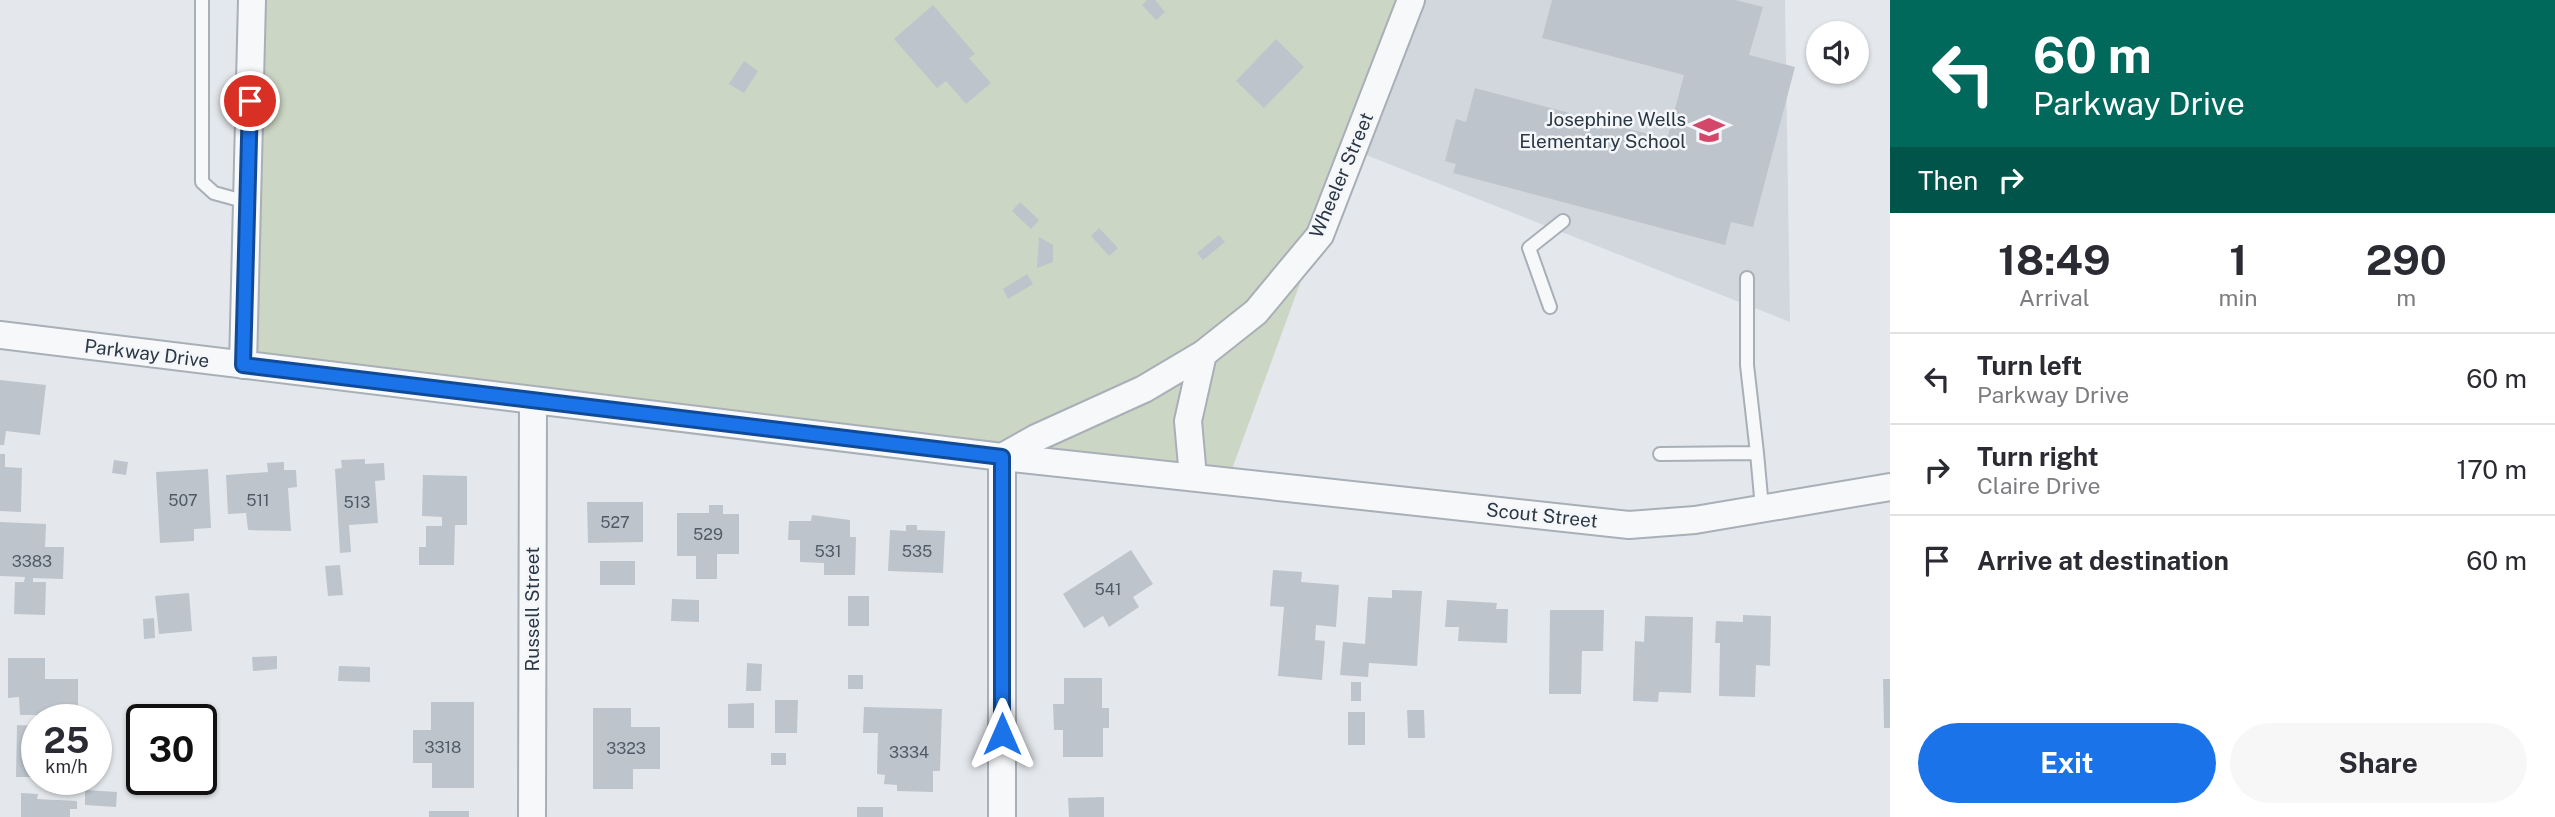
<!DOCTYPE html>
<html lang="en">
<head>
<meta charset="utf-8">
<style>
	:root { --surface:#fff; --page:#f7f7f7; --text:#2b2b33; --muted:#7c7c81; --line:#e1e1e2; --accent:#1a73e8 }
	body { margin:0; font-family:"Public Sans",sans-serif; background:var(--page); color:var(--text); height:100vh; display:flex; flex-direction:column; font-size:26px; white-space:nowrap }
	* { box-sizing:border-box; margin:0 }
	p { font-size:23px; color:var(--muted) }
	.icon { flex:none; width:38px; height:38px; fill:none; stroke:currentColor; stroke-width:2; stroke-linecap:round; stroke-linejoin:round }
	.map { position:relative; flex:1; overflow:hidden }
	.sheet { display:flex; flex-direction:column; background:var(--surface); width:665px }
	.sheet>* { flex:none }
	.top-card { background:#00695c; color:#fff; overflow:hidden }
	.buttons { position:absolute; left:1806px; top:21px; display:grid; gap:14px }
	.buttons a { display:grid; place-items:center; width:63px; height:63px; border-radius:50%; background:var(--surface); box-shadow:0 2px 5px #0004; font-size:35px }
	.speed { position:absolute; left:21px; top:704px; display:flex; gap:14px; font-size:35px; font-weight:700; text-align:center }
	.speed>* { display:grid; place-content:center; width:91px; height:91px; border-radius:50%; background:var(--surface); box-shadow:0 2px 5px #0004; line-height:1 }
	.speed small { font-size:18px; font-weight:400 }
	.speed .limit { border:4px solid #111; border-radius:10px; background:#fff; color:#111 }
	.pin { position:absolute; display:grid; place-items:center; width:60px; height:60px; color:#fff; margin:-30px; border:4px solid #fff; border-radius:50%; box-shadow:0 2px 7px #0007 }
	.me { position:absolute; width:77px; margin:-38px; rotate:0deg; stroke-linejoin:round; filter:drop-shadow(0 0 5px #0008) }
	.turn { display:flex; align-items:center; gap:24px; height:147px; padding:0 28px; font-size:32px }
	.turn .icon { width:91px; height:91px; stroke-width:2.5 }
	.turn b { display:block; font-size:49px; line-height:60px }
	.then { display:flex; align-items:center; height:66px; padding:0 28px; background:#0003; gap:14px; font-size:26px }
	.eta { display:flex; justify-content:space-evenly; align-items:center; height:119px; text-align:center }
	.eta b { font-size:42px; font-weight:700; line-height:49px }
	.button { display:flex; gap:14px; margin-top:auto; padding:14px 28px }
	.button a { flex:1; height:80px; border-radius:42px; background:var(--accent); color:#fff; font-size:28px; font-weight:700; line-height:80px; text-align:center }
	.button a+a { background:var(--page); color:var(--text) }
	ul { padding:0; list-style:none }
	li { display:flex; align-items:center; gap:21px; height:91px; padding:0 28px; border-top:2px solid var(--line) }
	li div { flex:1 }
	li b { display:block; font-size:26px }
	li em { font-style:normal }
	main { display:flex; flex:1; min-height:0 }
	.map>svg:first-child { display:block }
	.built { fill:#d2d7de }
	.green { fill:#cbd6c4 }
	.building { fill:#bdc4cc }
	.lines { fill:none; stroke-linecap:round; stroke-linejoin:round }
	.service-casing { stroke:#a8afb7; stroke-width:16 }
	.minor-casing { stroke:#a8afb7; stroke-width:30 }
	.service { stroke:#f7f8fa; stroke-width:12 }
	.minor { stroke:#f7f8fa; stroke-width:26 }
	.route-casing { stroke:#114b97; stroke-width:18 }
	.route { stroke:#1a73e8; stroke-width:12 }
	.labels { text-anchor:middle; stroke-width:5; stroke-linejoin:round; paint-order:stroke }
	.number-label { font-size:16px; fill:#4f5a67 }
	.poi-label { font-size:19px; fill:#2a3745; stroke:#f4f6f9; text-anchor:end }
	.street-label { font-size:19px; fill:#2a3745; stroke:#f4f6f9 }
</style>
</head>
<body>
<main>
<div class="map">
<svg width="1890" height="817" viewBox="0 0 1890 817">
	<rect width="100%" height="100%" fill="#e4e8ec"/>
	<!-- built -->
	<path class="built" d="M1426 0H1785L1790 322 1366 155Z"/>
	<!-- green -->
	<path class="green" d="M258 0H1404L1228 480 258 359Z"/>
	<!-- building -->
	<path class="building" d="M1147 0H1155L1165 12 1156 20 1142 5Z
		M1552 0H1735L1763 7 1749 55 1795 67 1753 227 1731 222 1725 245 1453 173 1456 164 1445 161 1456 119 1466 122 1475 88 1667 139 1684 75 1542 38Z
		M933 5 975 54 969 58 991 83 966 104 946 81 937 88 894 39Z
		M1276 39 1304 67 1264 108 1236 81Z
		M744 61 758 71 744 93 729 84Z
		M1020 202 1039 220 1031 229 1012 211Z
		M1099 228 1118 248 1109 256 1091 236Z
		M1219 235 1225 242 1203 260 1197 253Z
		M1039 237 1053 245V262L1037 268Z
		M1027 274 1033 284 1008 299 1003 289Z
		M0 380 46 385 40 435 6 431 4 445H0Z
		M0 454H5V467L22 468 21 512 0 511Z
		M365 459V464L384 463 385 480 375 481 378 523 349 525 351 552 340 553 335 469 342 468 341 460Z
		M114 460 128 462 126 475 112 473Z
		M284 462V470H296L297 487 288 488 291 531 248 530 246 513 228 514 226 475 268 472 267 463Z
		M208 469 211 528 194 529V541L160 543 156 472Z
		M423 475 467 476V525H455L454 565H419V547H426V526H442V517L422 516Z
		M587 502H643V542L588 543Z
		M709 505H723V514H739V554H717V579H696V556H677V513H709Z
		M812 515 850 520V537H856L855 575H824V563L800 562V540H788L789 521H811Z
		M0 522 46 524 45 547H64L63 579 33 578V582H46L45 615 14 614 15 582H24L25 577 0 576Z
		M906 525H917V530L945 531 943 573 888 571 890 530 906 531Z
		M1131 550 1153 584 1133 597 1139 607 1109 627 1103 616 1084 628 1063 594Z
		M600 561H635V585H600Z
		M340 565 343 595 328 596 325 566Z
		M1273 570 1302 572 1301 582 1339 585 1336 627 1316 625 1315 640 1325 641 1322 680 1278 676 1284 607 1270 606Z
		M1392 590 1422 591 1417 666 1369 663 1368 677 1340 675 1343 642 1365 644 1368 597 1392 598Z
		M189 593 192 631 159 634 155 596Z
		M848 596H869V626H848Z
		M672 599 699 600V622L671 621Z
		M1447 600 1497 603 1496 609H1508L1507 643 1458 641 1459 627H1445Z
		M1550 610H1604L1603 651H1582L1581 694H1549Z
		M1743 615 1771 616 1770 666 1756 665 1755 697 1719 696 1720 643H1715L1716 621 1743 622Z
		M1645 616 1693 617 1691 693 1659 692 1658 702 1633 701 1635 641 1644 642Z
		M154 618 155 638 144 639 143 619Z
		M277 656V669L253 671 252 657Z
		M8 658H45V679H78V715H20L19 697 8 698Z
		M747 663 762 664 761 691H746Z
		M339 666 370 667V682L338 681Z
		M848 675H863V689H848Z
		M1064 678H1102V708H1109V728H1103V757H1063V730H1054L1053 704H1064Z
		M1883 679H1890V728H1884Z
		M1351 682H1361V701H1351Z
		M775 700H798L797 733H775Z
		M431 702H474V788H432V763H413V730H431Z
		M754 703V728H728V704Z
		M153 704H174V716L153 715Z
		M864 707 942 709 940 771H933V792L897 791V785L884 784 885 775 877 774 878 733H863Z
		M593 708H631V727H660V769H633V789H593Z
		M1407 710H1424L1425 738H1408Z
		M1348 712H1365V745H1348Z
		M17 725 37 726V777H16Z
		M771 753H786V765H771Z
		M85 790 117 792 116 807 85 805Z
		M21 793 38 794 37 799 77 801V809H70V817H21Z
		M1104 797V817H1069L1068 798Z
		M857 807H883V817H857Z
		M429 811H469V817H429Z"/>
	<g class="lines">
		<!-- service casing -->
		<g class="service-casing">
			<path id="service" d="M202 0V182L214 193 247 202
				M1747 278V365L1757 453
				M1550 307 1529 248 1563 221
				M1660 454 1757 453 1762 508"/>
		</g>
		<!-- minor casing -->
		<g class="minor-casing">
			<path id="minor" d="M0 335 1002 457 1629 525 1695 520 1890 487
				M243 365 252 0
				M1002 457 1036 438 1144 389 1203 354
				M1193 477 1188 421 1203 354 1256 312 1320 235 1411 0
				M532 817 533 400
				M1002 817V457"/>
		</g>
		<!-- service -->
		<use href="#service" class="service"/>
		<!-- minor -->
		<use href="#minor" class="minor"/>
	</g>
	<g class="lines">
		<!-- route casing -->
		<g class="route-casing">
			<path id="route" d="M250 101 243 365 1002 457V734"/>
		</g>
		<!-- route -->
		<use href="#route" class="route"/>
	</g>
	<!-- icons -->
	<defs>
		<g id="school-bare" transform="scale(2.415)"><path d="M0-5L7-2L0 1L-7-2ZM-4 1L0 2.5L4 1V4Q0 6-4 4Z" fill="#d4466a" stroke="#f4f6f9" stroke-width="2.5" paint-order="stroke"/></g>
	</defs>
	<g fill-rule="evenodd">
		<use href="#school-bare" x="1709" y="130"/>
	</g>
	<g class="labels">
		<!-- number labels -->
		<g class="number-label">
			<text x="183" y="506">507</text>
			<text x="258" y="506">511</text>
			<text x="357" y="508">513</text>
			<text x="615" y="528">527</text>
			<text x="708" y="540">529</text>
			<text x="828" y="557">531</text>
			<text x="917" y="557">535</text>
			<text x="32" y="567">3383</text>
			<text x="1108" y="595">541</text>
			<text x="443" y="753">3318</text>
			<text x="626" y="754">3323</text>
			<text x="909" y="758">3334</text>
		</g>
		<!-- poi labels -->
		<g class="poi-label">
			<text x="1686" y="126">Josephine Wells<tspan x="1686" dy="22">Elementary School</tspan></text>
		</g>
		<!-- street labels -->
		<g class="street-label">
			<text transform="translate(1341 175) rotate(-67)" y="7">Wheeler Street</text>
			<text transform="translate(147 353) rotate(7)" y="7">Parkway Drive</text>
			<text transform="translate(1542 515) rotate(6)" y="7">Scout Street</text>
			<text transform="translate(532 609) rotate(-90)" y="7">Russell Street</text>
		</g>
	</g>
</svg>
<div class="buttons">
<a><svg class="icon" aria-label="sound" viewBox="0 0 24 24"><path d="M4 9h4l5-4v14l-5-4H4zM17 9q2 3 0 6"/></svg></a>
</div>
<div class="speed"><div>25<small>km/h</small></div><div class="limit">30</div></div>
<div class="pin" style="left:250px;top:101px;background:#d93025"><svg class="icon" aria-label="arrive" viewBox="0 0 24 24"><path d="M6 21V4h12l-3 4 3 4H6"/></svg></div>
<svg class="me" style="left:1002px;top:734px" viewBox="-20 -20 40 40"><path d="M0-17L14 15 0 8-14 15z" fill="#1a73e8" stroke="#fff" stroke-width="4"/></svg>
</div>
<section class="sheet">
<div class="top-card">
<div class="turn"><svg class="icon" aria-label="left" viewBox="0 0 24 24"><path d="M17 20v-9H6M10 6l-5 5 5 5"/></svg><div><b>60 m</b>Parkway Drive</div></div>
<div class="then">Then<svg class="icon" aria-label="right" viewBox="0 0 24 24"><path d="M7 20v-9h11M14 6l5 5-5 5"/></svg></div>
</div>
<div class="eta">
<div><b>18:49</b><p>Arrival</p></div>
<div><b>1</b><p>min</p></div>
<div><b>290</b><p>m</p></div>
</div>
<ul>
<li><svg class="icon" aria-label="left" viewBox="0 0 24 24"><path d="M17 20v-9H6M10 6l-5 5 5 5"/></svg><div><b>Turn left</b><p>Parkway Drive</p></div><em>60 m</em></li>
<li><svg class="icon" aria-label="right" viewBox="0 0 24 24"><path d="M7 20v-9h11M14 6l5 5-5 5"/></svg><div><b>Turn right</b><p>Claire Drive</p></div><em>170 m</em></li>
<li><svg class="icon" aria-label="arrive" viewBox="0 0 24 24"><path d="M6 21V4h12l-3 4 3 4H6"/></svg><div><b>Arrive at destination</b></div><em>60 m</em></li>
</ul>
<div class="button"><a>Exit</a><a>Share</a></div>
</section>
</main>
</body>
</html>
